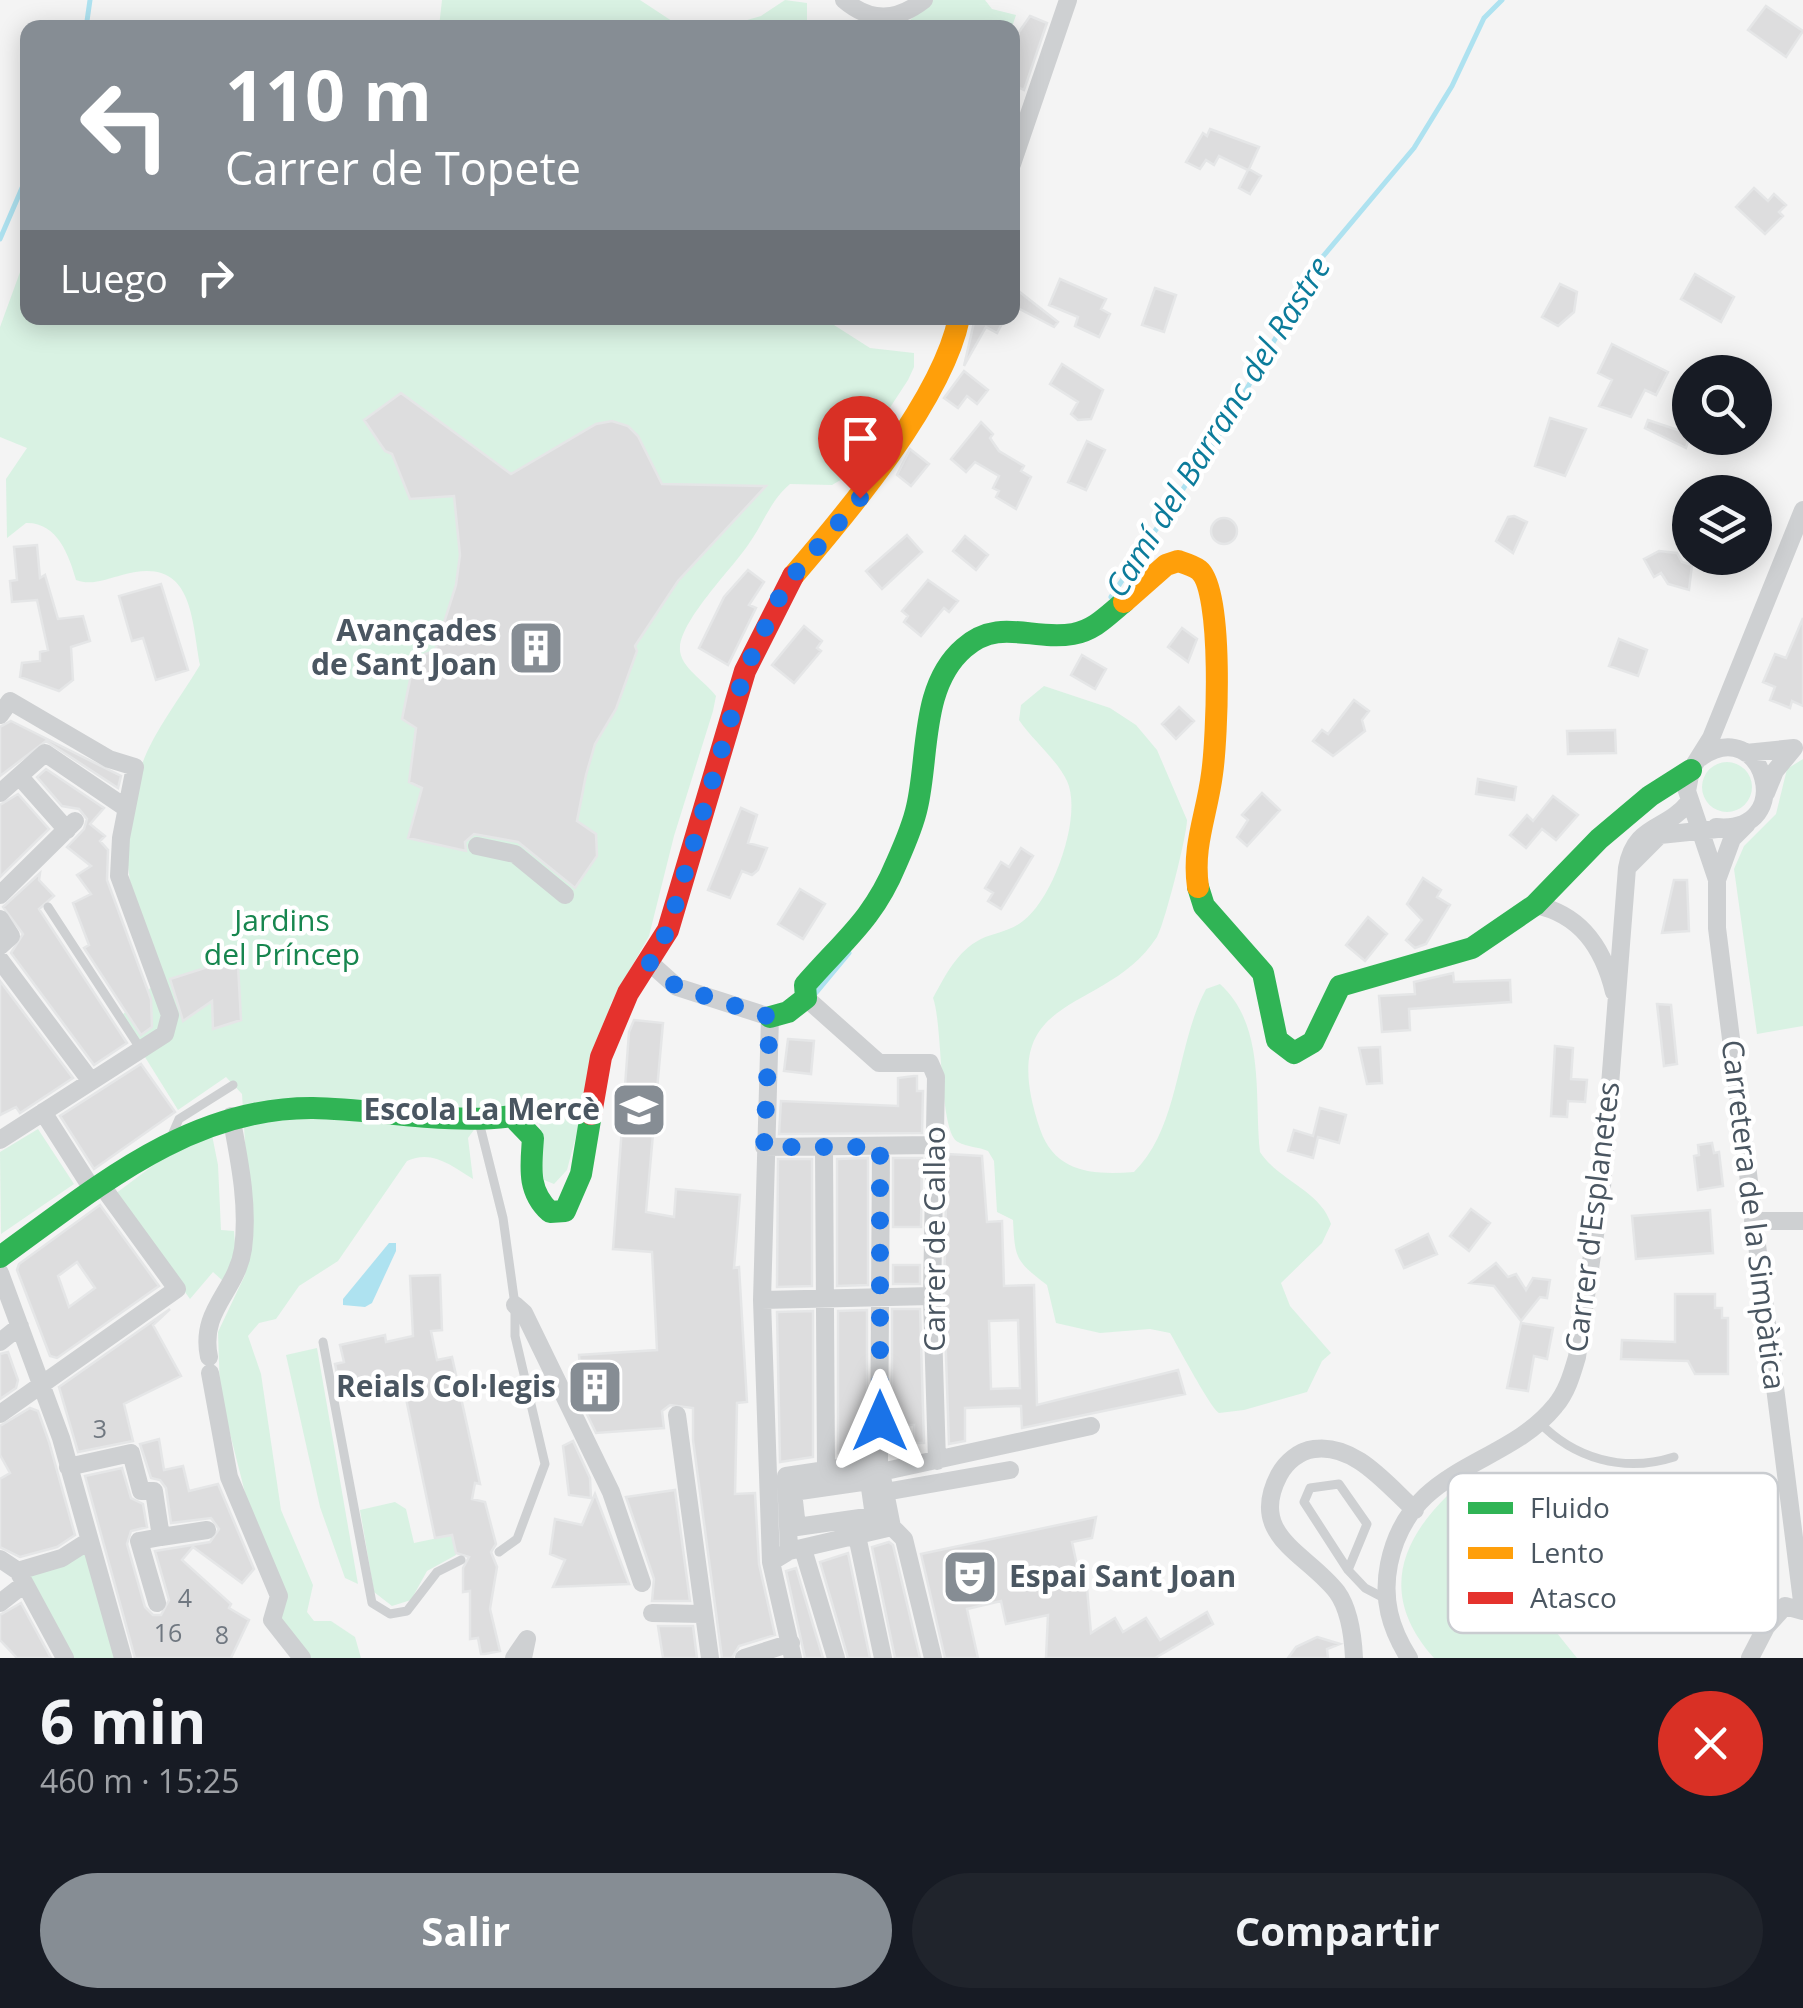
<!DOCTYPE html>
<html lang="es">
<head>
<meta charset="utf-8">
<style>
	:root { --surface:#171b24; --page:#20242c; --text:#f1f3f6; --muted:#9ea1a6; --accent:#868d94 }
	body { margin:0; font-family:"Open Sans",sans-serif; background:var(--page); color:var(--text); height:100vh; display:flex; flex-direction:column; font-size:38px; white-space:nowrap }
	* { box-sizing:border-box; margin:0 }
	p { font-size:32px; color:var(--muted) }
	.icon { flex:none; width:55px; height:55px; fill:none; stroke:currentColor; stroke-width:2; stroke-linecap:round; stroke-linejoin:round }
	.map { position:relative; height:1658px; overflow:hidden }
	.side { display:flex; flex-direction:column; background:var(--surface); flex:1 }
	.side>* { flex:none }
	.guide { position:absolute; left:20px; top:20px; width:1000px; height:305px; border-radius:20px; box-shadow:0 5px 25px #0003; background:#868d94; color:#fff; overflow:hidden }
	.controls { position:absolute; left:1672px; top:355px; display:grid; gap:20px }
	.controls a { display:grid; place-items:center; width:100px; height:100px; border-radius:50%; background:var(--surface); box-shadow:0 5px 25px #0003; font-size:50px }
	.pin { position:absolute; display:grid; place-items:center; width:85px; height:85px; color:#fff; margin:-102px -42px; border-radius:50% 50% 50% 0; rotate:-45deg; box-shadow:0 0 10px #0007 }
	.pin .icon { rotate:45deg }
	.me { position:absolute; width:110px; margin:-55px; rotate:0deg; stroke-linejoin:round; filter:drop-shadow(0 0 8px #0008) }
	.turn { display:flex; align-items:center; gap:35px; height:210px; padding:0 40px; font-size:45px }
	.turn .icon { width:130px; height:130px; stroke-width:2.5 }
	.turn b { display:block; font-size:70px; line-height:85px }
	.then { display:flex; align-items:center; height:95px; padding:0 40px; background:#0003; gap:20px; font-size:38px }
	.round { display:grid; place-items:center; flex:none; width:105px; height:105px; border-radius:52px; background:var(--page) }
	.overview { display:flex; align-items:center; justify-content:space-between; height:170px; padding:0 40px }
	h1 { font-size:60px; font-weight:700; line-height:75px }
	.button { display:flex; gap:20px; margin-top:auto; padding:20px 40px }
	.button a { flex:1; height:115px; border-radius:60px; background:var(--accent); color:#fff; font-size:40px; font-weight:700; line-height:115px; text-align:center }
	.button a+a { background:var(--page); color:var(--text) }
	.map>svg:first-child { display:block }
	.green { fill:#d9f2e3 }
	.water { fill:#aee2f0 }
	.lines { fill:none; stroke-linecap:round; stroke-linejoin:round }
	.stream { stroke:#aee2f0; stroke-width:5 }
	.building { fill:#ddddde; stroke:#e5e6e7; stroke-width:2.5; fill-rule:evenodd }
	.lane { stroke:#ced0d2; stroke-width:9 }
	.street { stroke:#ced0d2; stroke-width:18 }
	.fast { stroke:#30b455; stroke-width:22 }
	.slow { stroke:#ff9f0a; stroke-width:22 }
	.jam { stroke:#e5322d; stroke-width:22 }
	.route { stroke:#1a73e8; stroke-width:18; stroke-dasharray:0 32.4 }
	.labels { text-anchor:middle; stroke-width:9; stroke-linejoin:round; paint-order:stroke }
	.number-label { font-size:25px; fill:#707881 }
	.poi-label { font-size:30px; font-weight:bold; fill:#4a5661; stroke:#fff; text-anchor:end }
	.park-label { font-size:30px; fill:#17864f; stroke:#fff }
	.street-label { font-size:30px; fill:#4a5661; stroke:#fff }
	.water-label { font-size:32px; font-style:italic; fill:#0c7c9b; stroke:#fff }
	.key { fill:#fff; stroke:#c9ccd0; stroke-width:2.5 }
	.key-label { font-size:28px; fill:#4a5661 }
</style>
</head>
<body>
<div class="map">
<svg width="1803" height="1658" viewBox="0 0 1803 1658">
	<rect width="100%" height="100%" fill="#f4f4f4"/>
	<!-- green -->
	<path class="green" d="M442 0H640L681 27H439Z
		M785 0 807 3V27H723L761 16Z
		M933 0H985L992 9 1016 15 1012 27 901 28Z
		M27 253 28 318H823L870 348 914 353V367L908 380 844 478 832 485 790 484C771 500 764 522 750 542 734 567 682 618 680 647 678 666 705 681 716 696L713 711 674 836 649 936 611 1003 567 1170 554 1184 544 1180C538 1135 555 1096 489 1109L468 1138 473 1179C452 1166 432 1149 407 1161L338 1261 299 1286 276 1319 259 1323 248 1336 261 1374 281 1510 313 1585 307 1612 314 1621H331L355 1637 361 1658H309L277 1619 220 1394 218 1332 245 1275 251 1240 242 1094 226 1077 178 1110 120 1017 162 977C129 905 114 844 141 767 153 732 181 697 200 665 191 616 193 555 122 575 107 579 91 586 76 580 69 555 57 522 26 523L7 538 6 479 27 448 0 437V327Z
		M1044 686 1110 708 1136 725 1157 750 1187 820C1187 836 1164 926 1157 937 1104 1018 992 988 1040 1129 1055 1173 1093 1175 1134 1172 1180 1127 1176 1045 1206 989L1220 984C1266 1026 1254 1096 1260 1152 1278 1180 1321 1191 1331 1224L1322 1243 1281 1283 1290 1306 1331 1353 1322 1361 1307 1392 1244 1410 1219 1413C1210 1407 1179 1348 1170 1333L1150 1329 1100 1333 1056 1323 1047 1285C1016 1261 1015 1260 1013 1220L997 1212 994 1161 988 1151C979 1147 967 1147 958 1142 939 1133 943 1024 933 998 945 976 957 951 981 939 994 933 1011 931 1023 921 1053 899 1083 816 1067 781 1056 758 1033 741 1019 720L1021 705Z
		M1803 759V1026L1757 1034 1734 869 1744 846 1776 814 1787 769Z
		M1702 787a25 25 0 1 1 50 0a25 25 0 1 1-50 0Z
		M38 1129 74 1184 1 1234 0 1152Z
		M212 1135 218 1165 221 1230 234 1231 236 1257 223 1281 213 1272 190 1299 115 1194 159 1161Z
		M317 1348 358 1584 345 1578 320 1507 286 1355Z
		M1447 1496 1577 1658H1434C1383 1601 1395 1547 1447 1496Z
		M395 1502 406 1509 414 1543 452 1535 456 1555 427 1571 411 1600 392 1606 374 1592 360 1510Z
		M87 1542 123 1658H66L18 1571Z"/>
	<!-- water -->
	<path class="water" d="M389 1243H396V1251L372 1303 365 1307 343 1305V1299Z"/>
	<g class="lines">
		<!-- stream -->
		<path class="stream" d="M86 28 90 0
			M0 239 28 174
			M1111 597 1229 420 1320 260 1414 148 1452 86 1484 18 1502 0
			M815 994 849 953"/>
	</g>
	<!-- building -->
	<path class="building" d="M1766 6 1803 31 1786 57 1748 30Z
		M1030 16 1047 23 1024 90 1012 84V59L1019 32Z
		M1210 129 1259 147 1249 169 1261 176 1250 194 1239 188 1248 170 1219 156 1214 165 1206 160 1200 169 1186 162 1203 133 1207 136Z
		M1754 188 1768 201 1774 194 1786 205 1779 212 1783 216 1765 234 1736 207Z
		M1695 274 1734 297 1721 322 1681 299Z
		M1060 279 1106 299 1101 309 1110 314 1099 337 1075 326 1078 317 1049 305Z
		M1560 284 1577 292 1576 298 1574 312 1558 326 1542 317Z
		M1012 286 1058 322 1054 327 1012 305Z
		M1155 288 1176 295 1164 332 1142 325Z
		M975 318H1005L997 333 986 327 964 366Z
		M1612 344 1668 372 1656 395 1645 390 1631 417 1599 406 1612 380 1598 373Z
		M1062 364 1103 390 1091 419 1078 420 1071 414 1078 402 1050 384Z
		M964 371 988 390 977 404 967 396 958 408 944 398Z
		M401 393 511 474 596 424 612 421 628 426 638 436 662 484 766 486 678 581 635 646 637 651 616 709 595 744 586 775 577 821 596 834 597 856 575 888 518 842 474 834 465 842 466 851 408 838 422 788 409 782 416 728 402 719 410 680 425 654 435 651 456 585 460 555 454 496 410 499 392 454 385 451 364 420Z
		M1550 418 1586 429 1565 476 1535 466Z
		M1648 420 1690 434 1686 448 1645 428Z
		M981 422 993 434 990 438 999 451 1024 466 1021 471 1031 477 1016 509 996 497 999 491 993 488 999 476 975 462 966 472 951 459Z
		M1087 441 1105 450 1086 490 1068 482Z
		M910 449 929 464 911 486 897 475Z
		M1514 516 1527 522 1513 553 1496 541 1508 517Z
		M1211 531a13 13 0 1 1 26 0a13 13 0 1 1-26 0Z
		M907 535 922 552 882 589 866 571Z
		M965 536 988 555 976 570 953 551Z
		M37 545 40 578 45 575 58 619 83 616 90 641 71 647 73 680 59 691 20 677 22 663 40 661V652L48 650 37 600 12 602 10 581 17 580 14 547Z
		M1659 551 1677 553 1682 562 1692 565 1689 590 1668 584 1661 573 1654 577 1644 559Z
		M748 570 764 582 749 605 756 608 728 665 699 648 724 597Z
		M928 580 958 601 949 612 944 608 921 636 904 622 908 616 902 611Z
		M161 584 188 670 156 680 143 638 132 641 119 596Z
		M1803 618V706L1792 701 1790 708 1770 700 1775 687 1763 682 1775 654 1786 658Z
		M804 626 822 641 817 648 821 651 794 683 772 665Z
		M1182 628 1197 639 1188 662 1168 647Z
		M1619 639 1647 650 1638 676 1609 666Z
		M1082 655 1106 669 1095 689 1071 675Z
		M1354 700 1369 711 1362 720 1365 731 1333 756 1313 741 1322 730 1328 734Z
		M1179 707 1194 721 1176 739 1162 724Z
		M11 721 121 776 118 788 46 741 0 776V727Z
		M1615 730 1616 753 1568 754 1567 731Z
		M46 769 104 808 90 824 105 836 100 841 108 850 107 880 151 999 152 1027 141 1035 84 948 89 945 73 903 91 894 77 875 91 866 67 847 84 829 87 819 79 809 62 806 37 777Z
		M1478 779 1516 787 1514 800 1476 794Z
		M1262 793 1280 810 1247 846 1237 837 1248 820 1242 815Z
		M18 794 49 829 0 877V805Z
		M1553 796 1578 815 1556 840 1542 829 1526 848 1510 835 1527 815 1533 821Z
		M741 808 757 815 748 843 767 848 758 870 752 875 742 871 730 898 708 890Z
		M1021 848 1033 856 1001 909 988 901 993 893 985 888 1001 862 1009 867Z
		M40 873 39 880 54 896 39 909 127 1043 94 1065 11 953 23 934 3 907Z
		M1423 878 1441 890 1437 897 1450 905 1426 944 1415 948 1406 940 1422 920 1407 904Z
		M1674 880H1687L1689 931 1662 933Z
		M800 889 825 904 803 939 778 924Z
		M1368 917 1387 934 1365 961 1346 945Z
		M237 947 241 1020 213 1029 212 1001 183 1021 170 979 205 968 202 957Z
		M1453 973 1454 982 1510 980 1511 1002 1409 1009 1410 1030 1382 1032 1379 996 1415 994 1414 982Z
		M0 981 73 1078 20 1113 16 1107 0 1115Z
		M1657 1004 1671 1005 1677 1064 1664 1066Z
		M634 1020 663 1023 646 1212 674 1217 676 1189 740 1195 734 1268 739 1267 747 1402 737 1403 735 1494 755 1493 759 1564 775 1635 739 1646 732 1658H722L693 1440V1408L670 1405 662 1411 664 1428 596 1433 583 1406 579 1355 657 1350 652 1252 613 1249 629 1032Z
		M788 1039 814 1041 811 1074 784 1071Z
		M1555 1046 1573 1048 1571 1079 1587 1080 1585 1102 1568 1101 1567 1117 1551 1116Z
		M1380 1047 1382 1083 1367 1084 1359 1048Z
		M141 1064 175 1112 94 1169 60 1116Z
		M914 1076H917V1091H923L922 1133 779 1134 781 1101 898 1106V1078Z
		M1320 1108 1346 1115 1339 1143 1318 1137 1313 1158 1288 1151 1294 1130 1313 1136Z
		M1712 1143 1714 1153 1719 1152 1723 1186 1698 1190 1694 1156 1699 1155 1698 1145Z
		M947 1154 982 1156 987 1222 1002 1221 1004 1286 1034 1285 1037 1405 1178 1370 1185 1394 1022 1428 1021 1406 965 1408V1441L949 1444 944 1296ZM1018 1320 1020 1388 991 1389 989 1321Z
		M868 1158V1285L837 1286V1159Z
		M893 1158H922L921 1227H893Z
		M778 1159H812V1286L777 1287Z
		M100 1205 159 1286 57 1358 50 1356 17 1270 19 1264ZM77 1262 95 1288 69 1307 58 1276Z
		M1471 1209 1490 1223 1469 1251 1450 1236Z
		M1710 1210 1713 1253 1636 1259 1632 1216Z
		M1428 1234 1437 1254 1404 1268 1396 1250Z
		M1496 1263 1508 1277 1516 1274 1526 1290 1533 1278 1550 1280 1547 1298 1540 1297 1521 1321 1494 1286 1470 1283Z
		M893 1265H920V1284H893Z
		M440 1275 442 1330 431 1331 437 1360 452 1357 480 1484 475 1483 472 1499 485 1502 496 1544 491 1552 497 1567 490 1609 500 1651 485 1654H481L478 1638 470 1639V1591L463 1592V1568L469 1557 456 1553 452 1535 435 1538 403 1384 342 1398 335 1364 344 1362 340 1345 385 1335 386 1342 413 1336 410 1276Z
		M1675 1294H1715V1308H1722V1318H1728V1374H1695L1688 1361 1621 1359 1622 1340 1675 1342Z
		M170 1309 153 1325 181 1376 124 1404 133 1441 78 1452 59 1387Z
		M892 1309H920L924 1443H914V1425H892Z
		M867 1310V1447L838 1453V1311Z
		M813 1311V1457L780 1462 777 1312Z
		M1521 1323 1553 1328 1547 1359 1534 1356 1528 1391 1507 1388Z
		M8 1352 18 1380 16 1388 0 1399V1354Z
		M30 1408 38 1411 49 1442 75 1535 57 1547 20 1557 0 1547V1479L10 1473 0 1455V1426Z
		M159 1439 164 1470 183 1466 189 1491 218 1484 254 1569 242 1583 193 1547 182 1560 231 1604 229 1608 249 1620 231 1658H135L85 1476 122 1468 131 1498 143 1504 147 1527 131 1531 127 1544 145 1607 153 1615H161L169 1600 155 1551 210 1542 219 1529 211 1518 171 1523 166 1488 160 1480 151 1478 140 1444Z
		M573 1441 590 1478 591 1498 569 1495 563 1446Z
		M675 1490 690 1601H652L654 1579 626 1497Z
		M595 1494 629 1584 553 1587 565 1560 550 1554 555 1519 582 1525Z
		M1096 1517 1092 1538 1072 1542 1082 1589 1087 1588 1091 1633 1115 1618 1123 1632 1146 1618 1160 1640 1207 1612 1213 1624 1155 1658H1046L1048 1615 1006 1624 1001 1601 967 1609 978 1658H945L921 1554Z
		M889 1542 893 1545 920 1658H895L872 1547Z
		M848 1553 870 1658H848L820 1562Z
		M796 1568 823 1658H805L786 1571Z
		M21 1603 51 1658H17L0 1640V1615Z
		M658 1626H693L697 1658H663Z
		M1317 1637 1340 1644 1327 1649 1328 1658H1288L1296 1647Z"/>
	<g class="lines">
		<!-- lane -->
		<path class="lane" d="M48 907 140 1048
			M479 1122 503 1218 515 1305V1336L545 1464 517 1539 499 1552
			M172 1135 179 1119 233 1085
			M323 1342 372 1603 390 1614 407 1611 437 1572 461 1560
			M1538 1421C1574 1459 1624 1473 1674 1457
			M1348 1570 1304 1502 1310 1488 1339 1484 1367 1524 1348 1570 1365 1588 1386 1599"/>
		<!-- street -->
		<path class="street" d="M844 0C871 23 897 21 924 0
			M1012 164 1068 0
			M1803 510 1711 738 1691 770 1687 791 1717 880V928L1803 1609
			M0 715 10 701 109 759 135 767 121 838 119 876 170 1015 165 1034 0 1140
			M1746 753 1794 748 1775 771 1766 793
			M1700 758C1764 711 1799 835 1716 827
			M20 777 67 830
			M0 793 45 753 126 808
			M1689 802C1665 832 1635 823 1627 868L1660 835 1727 828
			M477 846 515 854 565 895
			M1717 880 1732 839 1747 824
			M0 895 75 821
			M1535 905C1580 914 1603 947 1614 992
			M0 919 11 936 0 946
			M0 960 90 1080
			M649 962 677 987 770 1017 762 1300 771 1562 793 1658
			M806 998 879 1063H930L936 1077 932 1296 937 1461
			M43 1112 94 1192
			M764 1147 935 1145
			M824 1148 826 1469
			M1753 1221H1803
			M0 1273 61 1438 123 1658
			M762 1300 932 1296
			M515 1305 524 1313 611 1492 642 1583
			M0 1342 20 1326
			M209 1357C199 1310 237 1291 243 1249 249 1205 239 1159 231 1116
			M210 1373 229 1477 279 1596 272 1620 302 1658
			M0 1414 177 1289 102 1186
			M677 1415 710 1658
			M879 1462 881 1147
			M68 1467 131 1453 141 1491H154L161 1537 207 1530
			M881 1472 1091 1426
			M869 1481 874 1516 797 1527 793 1492Z
			M885 1492 1010 1470
			M892 1527 904 1539 933 1658
			M857 1536 883 1658
			M803 1549 836 1658
			M0 1559 18 1571
			M771 1562 789 1551 892 1527 879 1462 786 1476 789 1551
			M0 1603 23 1585
			M157 1603 139 1541 161 1537
			M652 1613 702 1614
			M65 1658 18 1571 62 1558 87 1542
			M514 1658 527 1639 523 1658
			M744 1658 791 1643
			M1354 1658C1353 1637 1350 1610 1337 1592 1307 1553 1247 1536 1279 1475 1286 1462 1299 1451 1314 1449 1355 1443 1387 1485 1415 1510
			M1409 1658C1390 1628 1382 1599 1389 1564 1409 1464 1505 1468 1555 1406 1567 1392 1572 1374 1577 1357L1602 1187 1627 868
			M1750 1658 1766 1627 1785 1606 1803 1611"/>
		<!-- fast -->
		<path class="fast" d="M1198 887 1204 906 1263 973 1277 1040 1294 1053 1313 1042 1340 986 1472 948 1535 905 1599 839 1650 796 1691 770
			M770 1017 788 1012 806 998 805 985C843 941 873 920 896 864 904 846 913 826 917 807 929 756 920 686 964 648 999 617 1032 641 1073 634 1095 630 1108 615 1124 602
			M0 1257C95 1189 189 1107 313 1108 377 1109 450 1125 512 1116L533 1138C531 1167 527 1191 550 1212L565 1211 581 1174 591 1114"/>
		<!-- slow -->
		<path class="slow" d="M793 576C848 512 942 400 959 318
			M1124 602 1166 565 1178 561C1184 563 1194 566 1199 570 1224 590 1217 740 1212 774 1207 814 1192 846 1198 887"/>
		<!-- jam -->
		<path class="jam" d="M591 1114 601 1057 628 993 668 930 745 671 793 576"/>
	</g>
	<g class="lines">
		<!-- route -->
		<path class="route" d="M860 498 785 585 745 671 668 930 649 962 677 987 770 1017 764 1147H880V1421"/>
	</g>
	<!-- icons -->
	<defs>
		<g id="building-square" transform="scale(2.875)"><rect x="-9" y="-9" width="18" height="18" rx="4" fill="#868d94" stroke="#fff"/><path d="M-4-6H4V6H1V3H-1V6H-4ZM-2.5-4.3h1.7v1.8h-1.7ZM.8-4.3h1.7v1.8H.8ZM-2.5-1h1.7V.8h-1.7ZM.8-1h1.7V.8H.8Z" fill="#fff"/></g>
		<g id="school-square" transform="scale(2.875)"><rect x="-9" y="-9" width="18" height="18" rx="4" fill="#868d94" stroke="#fff"/><path d="M0-5L7-2L0 1L-7-2ZM-4 1L0 2.5L4 1V4Q0 6-4 4Z" fill="#fff"/></g>
		<g id="theatre-square" transform="scale(2.875)"><rect x="-9" y="-9" width="18" height="18" rx="4" fill="#868d94" stroke="#fff"/><path d="M-5-5.5Q0-4 5-5.5V0Q5 5 0 6Q-5 5-5 0ZM-3.3-2.5H-1v1.5H-3.3ZM1-2.5H3.3v1.5H1ZM-2.8 1Q0 5.5 2.8 1Z" fill="#fff"/></g>
	</defs>
	<g fill-rule="evenodd">
		<use href="#building-square" x="536" y="648"/>
		<use href="#school-square" x="639" y="1110"/>
		<use href="#building-square" x="595" y="1387"/>
		<use href="#theatre-square" x="970" y="1577"/>
	</g>
	<g class="labels">
		<!-- number labels -->
		<g class="number-label">
			<text x="100" y="1438">3</text>
			<text x="185" y="1607">4</text>
			<text x="168" y="1642">16</text>
			<text x="222" y="1644">8</text>
		</g>
		<!-- poi labels -->
		<g class="poi-label">
			<text x="497" y="641">Avançades<tspan x="497" dy="34">de Sant Joan</tspan></text>
			<text x="600" y="1120">Escola La Mercè</text>
			<text x="556" y="1397">Reials Col·legis</text>
			<text x="1009" y="1587" text-anchor="start">Espai Sant Joan</text>
		</g>
		<!-- park labels -->
		<g class="park-label">
			<text x="282" y="931">Jardins<tspan x="282" dy="34">del Príncep</tspan></text>
		</g>
		<!-- street labels -->
		<g class="street-label">
			<text transform="translate(1753 1215) rotate(83)" y="10">Carretera de la Simpàtica</text>
			<text transform="translate(1593 1217) rotate(-83)" y="10">Carrer d'Esplanetes</text>
			<text transform="translate(935 1239) rotate(-90)" y="10">Carrer de Callao</text>
		</g>
		<!-- water labels -->
		<g class="water-label">
			<text transform="translate(1218 427) rotate(-58)" y="11">Camí del Barranc del Rastre</text>
		</g>
	</g>
	<!-- legend -->
	<rect x="1448" y="1473" width="330" height="160" rx="15" class="key"/>
	<rect x="1468" y="1502" width="45" height="12" fill="#30b455"/>
	<rect x="1468" y="1547" width="45" height="12" fill="#ff9f0a"/>
	<rect x="1468" y="1592" width="45" height="12" fill="#e5322d"/>
	<g class="key-label">
		<text x="1530" y="1518">Fluido</text>
		<text x="1530" y="1563">Lento</text>
		<text x="1530" y="1608">Atasco</text>
	</g>
</svg>
<div class="controls">
<a><svg class="icon" aria-label="search" viewBox="0 0 24 24"><circle cx="10" cy="10" r="6"/><path d="M15 15l6 6"/></svg></a>
<a><svg class="icon" aria-label="layers" viewBox="0 0 24 24"><path d="M12 4l9 5-9 5-9-5zM3 14l9 5 9-5"/></svg></a>
</div>
<div class="pin" style="left:860px;top:498px;background:#d93025"><svg class="icon" aria-label="arrive" viewBox="0 0 24 24"><path d="M6 21V4h12l-3 4 3 4H6"/></svg></div>
<svg class="me" style="left:880px;top:1421px" viewBox="-20 -20 40 40"><path d="M0-17L14 15 0 8-14 15z" fill="#1a73e8" stroke="#fff" stroke-width="4"/></svg>
<div class="guide">
<div class="turn"><svg class="icon" aria-label="left" viewBox="0 0 24 24"><path d="M17 20v-9H6M10 6l-5 5 5 5"/></svg><div><b>110 m</b>Carrer de Topete</div></div>
<div class="then">Luego<svg class="icon" aria-label="right" viewBox="0 0 24 24"><path d="M7 20v-9h11M14 6l5 5-5 5"/></svg></div>
</div>
</div>
<section class="side">
<div class="overview"><div><h1>6 min</h1><p>460 m · 15:25</p></div><a class="round" style="background:#d93025;color:#fff"><svg class="icon" aria-label="close" viewBox="0 0 24 24"><path d="M6 6l12 12M18 6L6 18"/></svg></a></div>
<div class="button"><a>Salir</a><a>Compartir</a></div>
</section>
</body>
</html>
